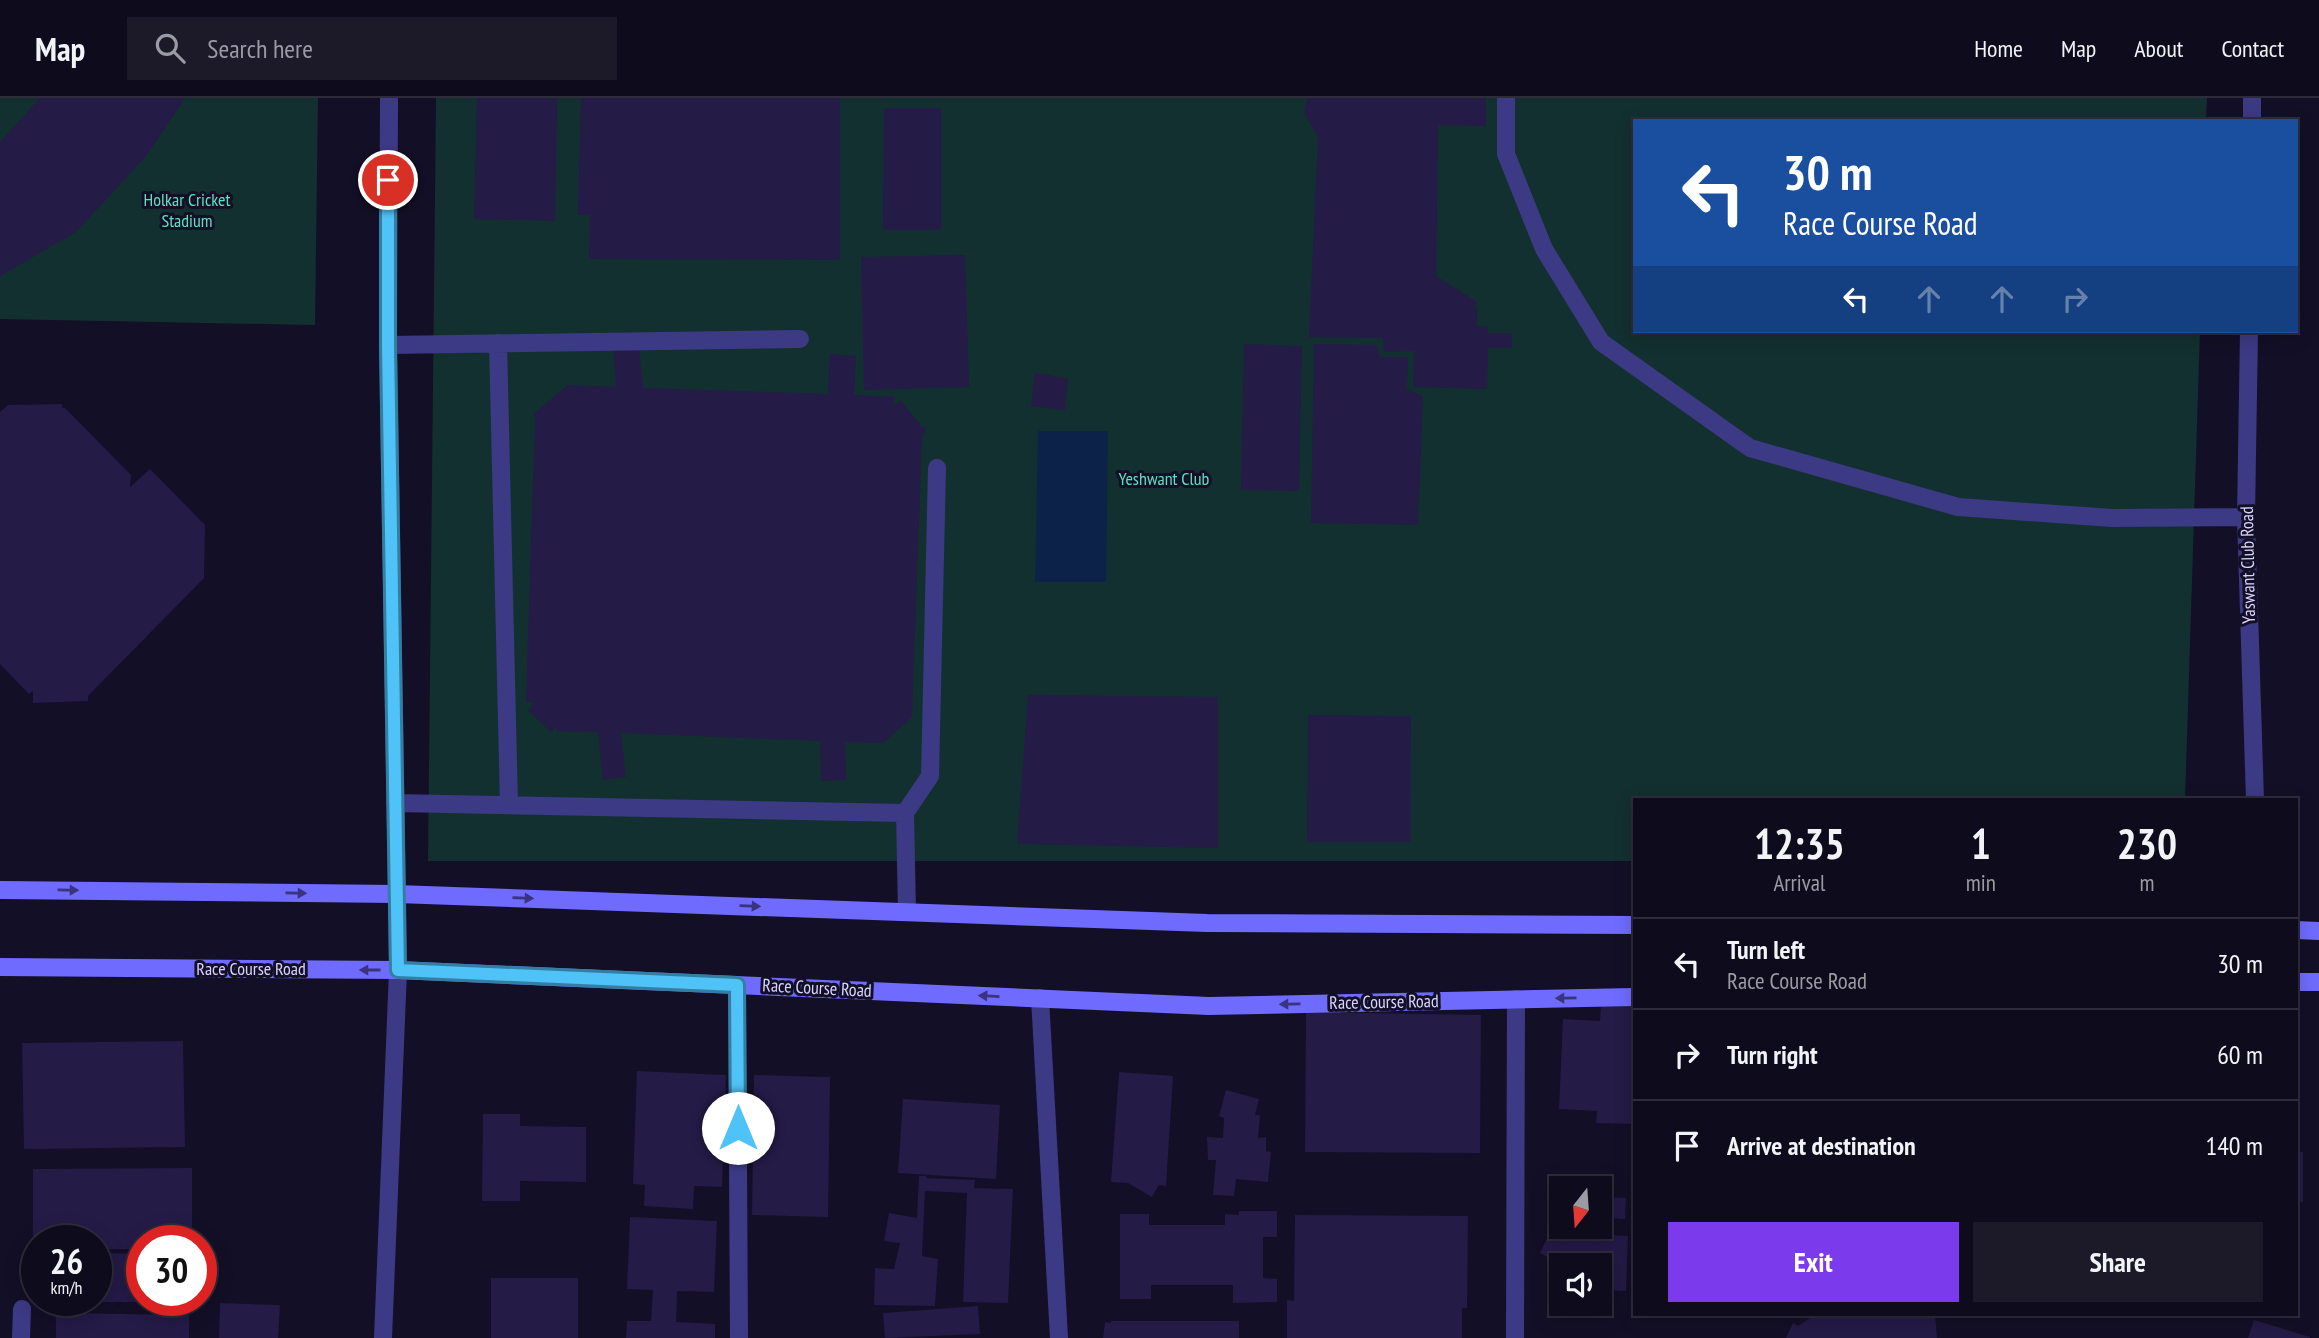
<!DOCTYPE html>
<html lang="en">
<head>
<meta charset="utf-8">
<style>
	:root { --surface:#0e0b1c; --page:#1c1929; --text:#f1f3f6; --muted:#9b9ba3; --line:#2e2b3b; --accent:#7c3aed }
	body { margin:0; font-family:"PT Sans Narrow",sans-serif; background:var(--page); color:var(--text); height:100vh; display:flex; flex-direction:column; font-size:26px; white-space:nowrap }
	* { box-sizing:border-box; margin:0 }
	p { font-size:23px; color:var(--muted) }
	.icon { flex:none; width:38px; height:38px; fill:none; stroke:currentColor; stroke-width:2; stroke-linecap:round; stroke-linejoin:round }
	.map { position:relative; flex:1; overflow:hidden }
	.drawer { position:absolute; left:1633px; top:700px; width:665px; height:518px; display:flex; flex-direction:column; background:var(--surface); border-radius:0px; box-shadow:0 4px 18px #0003,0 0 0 2px var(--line) }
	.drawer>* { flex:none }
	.guide { position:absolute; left:1633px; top:21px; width:665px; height:214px; border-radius:0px; box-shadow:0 4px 18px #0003,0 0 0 2px var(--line); background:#1a4fa0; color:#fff; overflow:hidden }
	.needle { width:46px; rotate:197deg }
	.fabs { position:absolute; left:1549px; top:1078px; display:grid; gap:14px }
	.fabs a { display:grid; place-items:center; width:63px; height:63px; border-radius:0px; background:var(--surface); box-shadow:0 4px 18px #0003,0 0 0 2px var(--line); font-size:35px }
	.speed { position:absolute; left:21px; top:1127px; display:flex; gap:14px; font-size:35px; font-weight:700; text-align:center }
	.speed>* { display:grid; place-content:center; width:91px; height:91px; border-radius:50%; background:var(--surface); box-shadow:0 4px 18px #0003,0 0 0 2px var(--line); line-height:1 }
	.speed small { font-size:18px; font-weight:400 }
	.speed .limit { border:10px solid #d22; background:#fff; color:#111 }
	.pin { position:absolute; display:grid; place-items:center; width:60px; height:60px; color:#fff; margin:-30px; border:4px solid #fff; border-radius:50%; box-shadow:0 2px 7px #0007 }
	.me { position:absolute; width:77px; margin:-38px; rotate:0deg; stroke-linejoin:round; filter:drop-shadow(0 0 5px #0008) }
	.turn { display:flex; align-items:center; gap:24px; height:147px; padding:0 35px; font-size:32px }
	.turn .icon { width:91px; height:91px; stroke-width:2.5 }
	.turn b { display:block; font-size:49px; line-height:60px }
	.lanes { display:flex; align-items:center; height:66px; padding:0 35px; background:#0003; justify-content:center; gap:35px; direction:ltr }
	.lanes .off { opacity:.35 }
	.eta { display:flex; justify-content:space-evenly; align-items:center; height:119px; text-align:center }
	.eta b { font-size:42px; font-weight:800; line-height:49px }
	.button { display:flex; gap:14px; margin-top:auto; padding:14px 35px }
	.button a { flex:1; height:80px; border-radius:0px; background:var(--accent); color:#fff; font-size:28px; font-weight:800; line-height:80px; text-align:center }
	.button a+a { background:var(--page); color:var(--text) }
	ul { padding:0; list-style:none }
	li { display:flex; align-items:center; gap:21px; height:91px; padding:0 35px; border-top:2px solid var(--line) }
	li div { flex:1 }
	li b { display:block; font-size:26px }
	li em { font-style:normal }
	header { display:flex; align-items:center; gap:42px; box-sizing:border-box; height:98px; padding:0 35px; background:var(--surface); border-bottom:2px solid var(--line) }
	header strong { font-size:33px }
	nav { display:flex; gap:38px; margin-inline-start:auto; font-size:24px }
	.search { width:490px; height:63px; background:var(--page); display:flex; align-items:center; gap:18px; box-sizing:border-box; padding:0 24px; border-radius:0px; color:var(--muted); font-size:26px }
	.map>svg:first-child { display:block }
	.green { fill:#12302f }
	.water { fill:#0c2248 }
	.building { fill:#241b47 }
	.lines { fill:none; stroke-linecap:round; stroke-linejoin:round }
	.lane { stroke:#3d3a85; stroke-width:18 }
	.street { stroke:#3d3a85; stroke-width:18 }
	.secondary { stroke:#6f6bff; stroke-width:18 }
	.oneway { fill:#38347d }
	.route-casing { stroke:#337fa1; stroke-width:18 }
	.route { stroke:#4fc3f7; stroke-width:12 }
	.labels { text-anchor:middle; stroke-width:6; stroke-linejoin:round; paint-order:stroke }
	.park-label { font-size:18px; fill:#5fe0c0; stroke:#130f26 }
	.street-label { font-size:18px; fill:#d9d4ff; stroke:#130f26 }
</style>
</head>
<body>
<header>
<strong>Map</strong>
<div class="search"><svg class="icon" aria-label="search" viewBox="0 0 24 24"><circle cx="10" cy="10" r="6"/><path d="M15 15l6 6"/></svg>Search here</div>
<nav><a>Home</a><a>Map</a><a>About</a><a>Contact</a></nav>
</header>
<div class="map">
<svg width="2319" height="1240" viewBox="0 0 2319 1240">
	<rect width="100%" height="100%" fill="#130f26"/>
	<!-- green -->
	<path class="green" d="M0 0H318L315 227 0 221Z
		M436 0H2207L2206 23H1634V233H2200L2185 702H1634V763H428Z"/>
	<!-- water -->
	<path class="water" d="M1038 333H1108L1106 484H1035Z"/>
	<!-- building -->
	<path class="building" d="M40 0H185L147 57 76 134 0 178V44Z
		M477 0H557L555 123 474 121Z
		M581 0H840V162L589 161 590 117H578Z
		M1307 0H1486V28L1438 27 1436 178 1477 204 1474 209H1477V228L1488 229V235H1512V250H1488L1487 291 1413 289 1414 253 1384 254 1383 240 1309 239 1318 38 1304 15Z
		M884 10H941V132H883Z
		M965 157 969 289 864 292 861 159Z
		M1244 246 1302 248 1299 393 1241 392Z
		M1314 246 1377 247 1380 259H1408L1407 290 1423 299 1418 427 1311 425Z
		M639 250 643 290 828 296 830 256 856 258 854 297 895 299 894 308 901 303 922 329H926L922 341 912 619 883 645 845 644 846 682 821 683 820 643 621 635 626 679 603 682 598 634 556 633V629L551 634 528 612 535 605 526 604 535 320 533 316 568 287 616 289 613 253Z
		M1035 275 1068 280 1065 312 1031 308Z
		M62 306V311L64 309 131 377 130 389 150 371 205 427 204 480 88 598V603L33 605V593L29 596 0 566V314L8 307Z
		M1028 597 1218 599V750L1017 746Z
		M1308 617 1411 618 1410 744H1307Z
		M1601 905 1634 906V1026L1596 1025 1597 1013 1559 1011 1563 921 1600 923Z
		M1306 914 1481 917 1480 1055 1305 1054Z
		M183 943 185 1049 24 1051 22 945Z
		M637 973 726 977 722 1089 694 1088 693 1111 644 1108 645 1087 633 1086Z
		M1119 974 1173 978 1166 1088 1159 1087 1152 1099 1128 1085 1111 1084Z
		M754 977 830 979 828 1119 752 1117Z
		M1226 992 1259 1001 1255 1017H1260L1258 1040 1266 1039V1053L1271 1054 1268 1084 1236 1081 1234 1098 1213 1097 1216 1062H1208L1207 1039 1223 1040 1224 1020 1219 1018Z
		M903 1001 1000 1007 996 1081 898 1075Z
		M483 1016H520V1028L586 1029V1084L520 1083V1103H482Z
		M2296 1054H2303V1104H2296Z
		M192 1070V1143H142V1151H96V1143H37V1151H33V1071Z
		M919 1078H926V1080L975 1082 974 1090 1013 1091 1008 1205 963 1204 967 1095 925 1093 922 1158 938 1161 935 1208 874 1207 875 1170 894 1171 900 1145 884 1143 889 1115 917 1120Z
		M1600 1099 1626 1100 1625 1121 1609 1120 1608 1137 1628 1138 1626 1193 1600 1192V1167H1561V1190H1551L1552 1162 1540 1155 1554 1126 1575 1136H1579V1129H1600Z
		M1239 1113H1277V1139H1263V1180L1277 1181V1204L1233 1205V1187H1151V1201H1120V1116H1149V1127H1225V1116L1239 1117Z
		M1295 1117 1468 1118 1467 1210H1462V1240H1287V1202L1294 1203Z
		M630 1119 717 1123 714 1194 677 1193 676 1224 715 1226V1240H626L627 1223H651L653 1192 627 1191Z
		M96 1155 142 1156V1204H96Z
		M491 1180H578V1240H491Z
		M152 1202H195V1205H152Z
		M220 1205 280 1207 278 1240H219Z
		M978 1208 980 1236 885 1240 883 1215Z
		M56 1215 189 1217V1240H56Z
		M1816 1216H1935L1937 1240H1786L1793 1225 1798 1228Z
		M2254 1222 2310 1239V1240H2248Z
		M1111 1223H1239V1240H1103L1105 1224 1111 1225Z"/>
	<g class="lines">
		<!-- lane -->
		<path class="lane" d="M389 0 388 247 397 796
			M498 245 509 707
			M388 247 800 241
			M395 705 905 715 907 814
			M905 715 930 678 937 370"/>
		<!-- street -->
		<path class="street" d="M1506 0V56L1544 151 1601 244 1750 350 1958 409 2112 420 2246 419
			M2252 23V0
			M2249 233 2246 419 2255 702
			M737 887 739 1240
			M1040 900 1059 1240
			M21 1240 22 1211
			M383 1240 398 872 397 796
			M1515 1240 1516 901"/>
		<!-- secondary -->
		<path class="secondary" d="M0 792 397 796 1207 825 1634 827
			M2296 832 2319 833
			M0 869 398 872 1209 908 1634 899
			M2296 884H2319"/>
	</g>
	<!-- one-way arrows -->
	<defs><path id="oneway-solid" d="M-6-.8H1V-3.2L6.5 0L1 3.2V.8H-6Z" transform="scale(1.75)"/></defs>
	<g class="oneway">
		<use href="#oneway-solid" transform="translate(68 792) rotate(1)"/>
		<use href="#oneway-solid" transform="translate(296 795) rotate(1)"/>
		<use href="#oneway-solid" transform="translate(523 800) rotate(2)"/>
		<use href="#oneway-solid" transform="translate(750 808) rotate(2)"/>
		<use href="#oneway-solid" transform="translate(370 872) rotate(-180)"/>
		<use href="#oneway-solid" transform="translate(989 898) rotate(-177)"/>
		<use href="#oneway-solid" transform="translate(1566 900) rotate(179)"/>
		<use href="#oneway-solid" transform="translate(1290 906) rotate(179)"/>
	</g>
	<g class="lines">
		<!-- route casing -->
		<g class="route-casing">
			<path id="route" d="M388 82V247L398 872 737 887 738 1030"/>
		</g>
		<!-- route -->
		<use href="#route" class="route"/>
	</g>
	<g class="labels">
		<!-- park labels -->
		<g class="park-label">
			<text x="187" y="108">Holkar Cricket<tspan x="187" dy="21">Stadium</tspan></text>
			<text x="1164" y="387">Yeshwant Club</text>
		</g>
		<!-- street labels -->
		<g class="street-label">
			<text transform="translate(2248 467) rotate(-91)" y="6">Yaswant Club Road</text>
			<text x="251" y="877">Race Course Road</text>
			<text transform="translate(817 890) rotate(3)" y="6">Race Course Road</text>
			<text transform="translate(1384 904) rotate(-1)" y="6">Race Course Road</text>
		</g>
	</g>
</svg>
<div class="fabs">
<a><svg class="needle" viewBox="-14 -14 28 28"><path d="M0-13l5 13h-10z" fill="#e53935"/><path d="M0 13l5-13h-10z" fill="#9b9ba3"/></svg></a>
<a><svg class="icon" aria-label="sound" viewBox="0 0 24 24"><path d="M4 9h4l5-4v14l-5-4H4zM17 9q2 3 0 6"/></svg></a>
</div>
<div class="speed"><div>26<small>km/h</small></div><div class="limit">30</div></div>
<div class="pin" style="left:388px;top:82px;background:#d93025"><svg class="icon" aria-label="arrive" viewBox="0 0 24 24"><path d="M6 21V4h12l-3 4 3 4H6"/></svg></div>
<svg class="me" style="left:738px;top:1030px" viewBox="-20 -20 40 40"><circle r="19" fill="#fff"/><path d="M0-13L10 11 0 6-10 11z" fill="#4fc3f7"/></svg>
<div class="guide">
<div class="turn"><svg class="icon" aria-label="left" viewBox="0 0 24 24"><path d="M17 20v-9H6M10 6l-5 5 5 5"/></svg><div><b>30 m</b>Race Course Road</div></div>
<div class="lanes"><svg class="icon" aria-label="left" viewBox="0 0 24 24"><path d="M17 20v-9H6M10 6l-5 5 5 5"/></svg><svg class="icon off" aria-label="ahead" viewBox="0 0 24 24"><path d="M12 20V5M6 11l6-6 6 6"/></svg><svg class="icon off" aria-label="ahead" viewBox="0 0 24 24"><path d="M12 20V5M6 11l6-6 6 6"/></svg><svg class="icon off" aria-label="right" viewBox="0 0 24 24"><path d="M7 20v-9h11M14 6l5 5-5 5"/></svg></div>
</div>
<section class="drawer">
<div class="eta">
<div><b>12:35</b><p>Arrival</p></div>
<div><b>1</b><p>min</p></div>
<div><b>230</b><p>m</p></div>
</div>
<ul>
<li><svg class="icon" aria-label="left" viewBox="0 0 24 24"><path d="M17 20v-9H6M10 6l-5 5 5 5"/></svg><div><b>Turn left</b><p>Race Course Road</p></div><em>30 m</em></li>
<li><svg class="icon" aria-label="right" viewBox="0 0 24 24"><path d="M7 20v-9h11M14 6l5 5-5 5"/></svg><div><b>Turn right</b></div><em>60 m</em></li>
<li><svg class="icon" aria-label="arrive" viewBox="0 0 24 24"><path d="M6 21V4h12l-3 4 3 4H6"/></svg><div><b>Arrive at destination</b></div><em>140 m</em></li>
</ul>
<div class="button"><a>Exit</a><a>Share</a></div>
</section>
</div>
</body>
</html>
